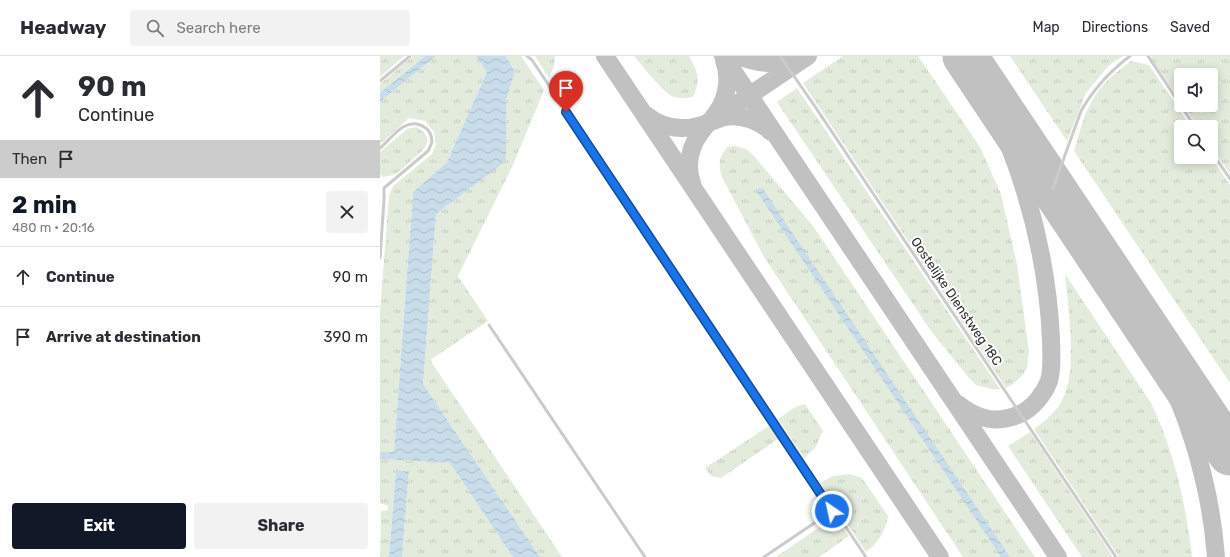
<!DOCTYPE html>
<html lang="en">
<head>
<meta charset="utf-8">
<style>
	:root { --surface:#fff; --page:#f2f2f3; --text:#2b2b33; --muted:#7c7c81; --line:#e1e1e2; --accent:#111827 }
	body { margin:0; font-family:Rubik,sans-serif; background:var(--page); color:var(--text); height:100vh; display:flex; flex-direction:column; font-size:15px; white-space:nowrap }
	* { box-sizing:border-box; margin:0 }
	p { font-size:13px; color:var(--muted) }
	.icon { flex:none; width:22px; height:22px; fill:none; stroke:currentColor; stroke-width:2; stroke-linecap:round; stroke-linejoin:round }
	.map { position:relative; flex:1; overflow:hidden }
	.sheet { display:flex; flex-direction:column; background:var(--surface); width:380px }
	.sheet>* { flex:none }
	.top-card { background:#fff; color:var(--text); overflow:hidden }
	.fabs { position:absolute; left:794px; top:12px; display:grid; gap:8px }
	.fabs a { display:grid; place-items:center; width:44px; height:44px; border-radius:4px; background:var(--surface); box-shadow:0 2px 10px #0003; font-size:20px }
	.pin { position:absolute; display:grid; place-items:center; width:34px; height:34px; color:#fff; margin:-41px -17px; border-radius:50% 50% 50% 0; rotate:-45deg; box-shadow:0 0 4px #0007 }
	.pin .icon { rotate:45deg }
	.me { position:absolute; width:44px; margin:-22px; rotate:326deg; stroke-linejoin:round; filter:drop-shadow(0 0 3px #0008) }
	.turn { display:flex; align-items:center; gap:14px; height:84px; padding:0 12px; font-size:18px }
	.turn .icon { width:52px; height:52px; stroke-width:2.5 }
	.turn b { display:block; font-size:28px; line-height:34px }
	.then { display:flex; align-items:center; height:38px; padding:0 12px; background:#0003; gap:8px; font-size:15px }
	.round { display:grid; place-items:center; flex:none; width:42px; height:42px; border-radius:4px; background:var(--page) }
	.head { display:flex; align-items:center; justify-content:space-between; height:68px; padding:0 12px }
	h1 { font-size:24px; font-weight:700; line-height:30px; color:var(--accent) }
	.cta { display:flex; gap:8px; margin-top:auto; padding:8px 12px }
	.cta a { flex:1; height:46px; border-radius:4px; background:var(--accent); color:#fff; font-size:16px; font-weight:700; line-height:46px; text-align:center }
	.cta a+a { background:var(--page); color:var(--text) }
	ul { padding:0; list-style:none }
	li { display:flex; align-items:center; gap:12px; height:60px; padding:0 12px; border-top:1px solid var(--line) }
	li div { flex:1 }
	li b { display:block; font-size:15px }
	li em { font-style:normal }
	header { display:flex; align-items:center; gap:24px; box-sizing:border-box; height:56px; padding:0 20px; background:var(--surface); border-bottom:1px solid var(--line) }
	header strong { font-size:19px }
	nav { display:flex; gap:22px; margin-inline-start:auto; font-size:14px }
	.search { width:280px; height:36px; background:var(--page); display:flex; align-items:center; gap:10px; box-sizing:border-box; padding:0 14px; border-radius:4px; color:var(--muted); font-size:15px }
	main { display:flex; flex:1; min-height:0 }
	.map>svg:first-child { display:block }
	.grass { fill:url(#grass-tufts) }
	.water { fill:url(#water-waves) }
	.lines { fill:none; stroke-linecap:round; stroke-linejoin:round }
	.taxiway { stroke:#c1c1c1; stroke-width:18 }
	.runway { stroke:#c1c1c1; stroke-width:45 }
	.service { stroke:#cbcbcb; stroke-width:3 }
	.route-casing { stroke:#114b97; stroke-width:10 }
	.route { stroke:#1a73e8; stroke-width:7 }
	.labels { text-anchor:middle; stroke-width:4; stroke-linejoin:round; paint-order:stroke }
	.street-label { font-size:13px; fill:#2e2e2e; stroke:#fff }
</style>
</head>
<body>
<header>
<strong>Headway</strong>
<div class="search"><svg class="icon" aria-label="search" viewBox="0 0 24 24"><circle cx="10" cy="10" r="6"/><path d="M15 15l6 6"/></svg>Search here</div>
<nav><a>Map</a><a>Directions</a><a>Saved</a></nav>
</header>
<main>
<section class="sheet">
<div class="top-card">
<div class="turn"><svg class="icon" aria-label="ahead" viewBox="0 0 24 24"><path d="M12 20V5M6 11l6-6 6 6"/></svg><div><b>90 m</b>Continue</div></div>
<div class="then">Then<svg class="icon" aria-label="arrive" viewBox="0 0 24 24"><path d="M6 21V4h12l-3 4 3 4H6"/></svg></div>
</div>
<div class="head"><div><h1>2 min</h1><p>480 m · 20:16</p></div><a class="round"><svg class="icon" aria-label="close" viewBox="0 0 24 24"><path d="M6 6l12 12M18 6L6 18"/></svg></a></div>
<ul>
<li><svg class="icon" aria-label="ahead" viewBox="0 0 24 24"><path d="M12 20V5M6 11l6-6 6 6"/></svg><div><b>Continue</b></div><em>90 m</em></li>
<li><svg class="icon" aria-label="arrive" viewBox="0 0 24 24"><path d="M6 21V4h12l-3 4 3 4H6"/></svg><div><b>Arrive at destination</b></div><em>390 m</em></li>
</ul>
<div class="cta"><a>Exit</a><a>Share</a></div>
</section>
<div class="map">
<svg width="850" height="501" viewBox="0 0 850 501">
	<defs>
		<pattern id="grass-tufts" width="24" height="20" patternUnits="userSpaceOnUse"><rect width="24" height="20" fill="#e3ebdc"/><path d="M3 7l-1-3M5 7V3M7 7l1-3M15 17l-1-3M17 17v-4M19 17l1-3" fill="none" stroke="#c3cabd"/></pattern>
		<pattern id="water-waves" width="16" height="10" patternUnits="userSpaceOnUse"><rect width="16" height="10" fill="#c8dcea"/><path d="M0 5q4-4 8 0t8 0" fill="none" stroke="#acbdc9"/></pattern>
	</defs>
	<rect width="100%" height="100%" fill="#fff"/>
	<!-- grass -->
	<path class="grass" d="M0 0H24L0 21Z
		M33 0H45L0 37V28Z
		M56 0H96L107 16 67 106 33 136 14 396H0V256L9 140 13 130 52 98 56 88 54 76 45 65 29 62 0 88V46Z
		M126 0H141L164 34 132 111 78 220 108 265 50 304 182 501H160L43 328 56 158 116 113 126 99V44L135 16Z
		M155 0H175L174 10 169 22Z
		M254 0H309C318 17 321 22 313 41 306 42 300 43 294 41 284 38 262 9 254 0Z
		M463 0H538L600 91 621 138 637 209 649 295 647 312 642 320 633 328 626 332 423 27Z
		M630 0H743L728 10 706 37 687 85Z
		M772 0H850V118L831 90V71H818L803 49H831V19H801V46L771 2Z
		M751 5 769 9 811 71H801V101H831L850 129V327L694 95C699 78 706 51 717 37 726 24 739 14 751 5Z
		M417 32 620 333H612L596 329 589 322 551 275 397 46Z
		M37 71C56 83 45 93 32 104 21 114 18 119 3 121L0 118V96L27 73Z
		M356 90 366 93 374 100 433 170 655 501H583L384 201 342 121C338 108 339 102 347 91Z
		M685 218 771 347C794 395 806 448 812 501H739L654 373C664 366 673 358 680 348 699 320 688 251 685 218Z
		M425 348 443 375 435 392 424 402 398 363 415 351Z
		M389 370 398 383 341 422 331 420 325 412Z
		M650 376 733 501H702L628 390Z
		M0 403 70 407 133 501H22L29 416 16 415 9 501H0L1 455 8 454V450L0 447Z
		M470 418 482 422 508 460C505 476 499 486 486 496L440 427 453 420Z
		M450 464H455L445 471 446 474 456 468 460 467 469 480 439 501H396Z"/>
	<!-- water -->
	<path class="water" d="M45 0H56L0 46V37Z
		M96 0H126L135 16 126 44V99L123 107 116 113 56 158 43 328 160 501H133L70 407 0 403V396H14L33 136 67 106 107 16Z
		M379 132 383 133 630 501H621L377 136V134Z
		M16 415H29L22 501H9Z"/>
	<g class="lines">
		<!-- taxiway -->
		<path class="taxiway" d="M225 0 560 501
			M343 0 678 501
			M358 0C378 8 399 10 419 2
			M266 59C282 72 302 75 322 69 329 67 337 63 345 61 361 58 380 65 391 76
			M336 62 428 0
			M312 127C305 108 311 87 324 72 329 66 335 60 339 53 348 38 350 20 344 4
			M749 246C761 267 774 288 784 311 812 370 831 435 836 501
			M578 348C598 364 617 368 640 358 653 352 664 338 669 325 673 311 671 296 671 283 668 216 653 151 629 89 617 57 600 29 584 0"/>
		<!-- runway -->
		<path class="runway" d="M585 0 850 397"/>
		<!-- service -->
		<path class="service" d="M147 0 152 4 452 455 457 458 486 501
			M400 0 436 52 736 501
			M768 0 815 71
			M0 25 30 0
			M0 92C8 85 15 76 23 71 36 63 52 71 52 86 51 89 49 93 48 95L4 132V144L0 202
			M831 95 850 123
			M673 132 701 55C714 32 729 16 750 0
			M109 269 265 501
			M384 501 452 455"/>
	</g>
	<g class="lines">
		<!-- route casing -->
		<g class="route-casing">
			<path id="route" d="M186 56 452 455"/>
		</g>
		<!-- route -->
		<use href="#route" class="route"/>
	</g>
	<g class="labels">
		<!-- street labels -->
		<g class="street-label">
			<text transform="translate(577 245) rotate(56)" y="5">Oostelijke Dienstweg 18C</text>
		</g>
	</g>
</svg>
<div class="fabs">
<a><svg class="icon" aria-label="sound" viewBox="0 0 24 24"><path d="M4 9h4l5-4v14l-5-4H4zM17 9q2 3 0 6"/></svg></a>
<a><svg class="icon" aria-label="search" viewBox="0 0 24 24"><circle cx="10" cy="10" r="6"/><path d="M15 15l6 6"/></svg></a>
</div>
<div class="pin" style="left:186px;top:56px;background:#d93025"><svg class="icon" aria-label="arrive" viewBox="0 0 24 24"><path d="M6 21V4h12l-3 4 3 4H6"/></svg></div>
<svg class="me" style="left:452px;top:455px" viewBox="-20 -20 40 40"><circle r="17" fill="#1a73e8" stroke="#fff" stroke-width="3"/><path d="M0-11L8 9 0 5-8 9z" fill="#fff"/></svg>
</div>
</main>
</body>
</html>
